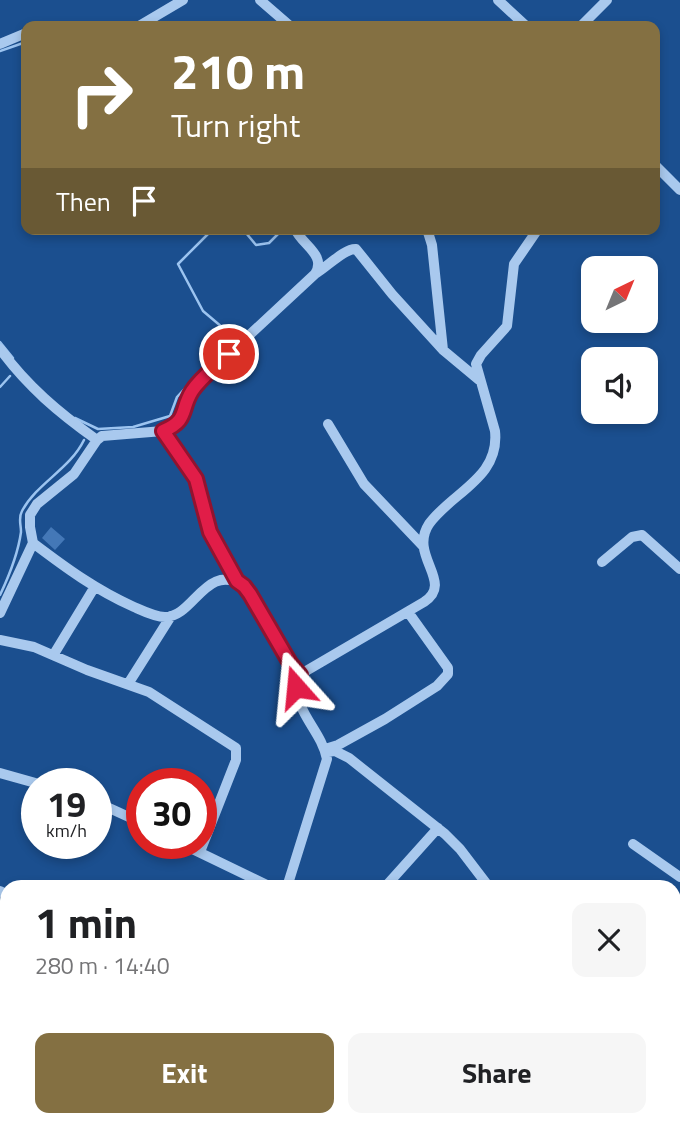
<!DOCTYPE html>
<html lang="en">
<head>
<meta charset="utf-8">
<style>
	:root { --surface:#fff; --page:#f6f6f6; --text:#202124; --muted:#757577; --accent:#847042 }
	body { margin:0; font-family:"Titillium Web",sans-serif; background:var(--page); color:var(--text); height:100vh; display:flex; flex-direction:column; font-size:26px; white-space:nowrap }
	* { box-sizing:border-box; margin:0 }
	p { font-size:23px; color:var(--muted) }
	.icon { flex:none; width:38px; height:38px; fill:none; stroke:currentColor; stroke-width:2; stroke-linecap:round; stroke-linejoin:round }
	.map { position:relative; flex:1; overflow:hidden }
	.details { position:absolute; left:0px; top:880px; width:681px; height:247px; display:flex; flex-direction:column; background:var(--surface); border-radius:21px 21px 0 0; box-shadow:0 4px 10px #0003 }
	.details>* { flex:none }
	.banner { position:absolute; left:21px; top:21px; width:639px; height:214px; border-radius:14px; box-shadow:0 4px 10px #0003; background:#847042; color:#fff; overflow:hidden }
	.needle { width:46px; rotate:43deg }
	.fabs { position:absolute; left:581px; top:256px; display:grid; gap:14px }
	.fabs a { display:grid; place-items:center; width:77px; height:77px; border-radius:14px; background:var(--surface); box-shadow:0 4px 10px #0003; font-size:35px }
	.speed { position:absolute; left:21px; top:768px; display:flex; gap:14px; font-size:35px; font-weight:700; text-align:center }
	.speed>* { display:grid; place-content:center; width:91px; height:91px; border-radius:50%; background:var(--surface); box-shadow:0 4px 10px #0003; line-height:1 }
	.speed small { font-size:18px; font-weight:400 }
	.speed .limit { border:10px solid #d22; background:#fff; color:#111 }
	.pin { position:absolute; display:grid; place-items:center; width:60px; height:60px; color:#fff; margin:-30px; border:4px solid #fff; border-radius:50%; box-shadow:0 2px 7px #0007 }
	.me { position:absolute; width:77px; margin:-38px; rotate:342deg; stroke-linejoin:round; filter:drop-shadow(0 0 5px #0008) }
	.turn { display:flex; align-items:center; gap:24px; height:147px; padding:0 35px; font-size:32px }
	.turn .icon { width:91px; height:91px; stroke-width:2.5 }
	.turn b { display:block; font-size:49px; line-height:60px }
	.then { display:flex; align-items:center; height:66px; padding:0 35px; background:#0003; gap:14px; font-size:26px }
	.round { display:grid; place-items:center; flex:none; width:74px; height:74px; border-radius:14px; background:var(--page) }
	.head { display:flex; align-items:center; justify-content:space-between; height:119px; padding:0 35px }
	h1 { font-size:42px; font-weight:700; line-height:52px }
	.cta { display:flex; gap:14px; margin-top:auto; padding:14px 35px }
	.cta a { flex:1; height:80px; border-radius:14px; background:var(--accent); color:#fff; font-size:28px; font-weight:700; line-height:80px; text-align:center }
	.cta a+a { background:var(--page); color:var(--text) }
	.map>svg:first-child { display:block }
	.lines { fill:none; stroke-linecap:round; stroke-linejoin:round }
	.stream { stroke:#9cc4f0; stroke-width:2.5 }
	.building { fill:#4478b7 }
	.minor { stroke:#a9c9ee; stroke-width:10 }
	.route-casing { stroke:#92132f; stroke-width:18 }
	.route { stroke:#e11d48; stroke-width:12 }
</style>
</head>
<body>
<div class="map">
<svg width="680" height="1126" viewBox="0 0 680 1126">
	<rect width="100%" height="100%" fill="#1b4f8f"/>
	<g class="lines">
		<!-- stream -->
		<path class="stream" d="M0 51 26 42
			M238 229 246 233 256 245 269 243 283 229
			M0 342 13 358
			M0 387 10 376
			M75 418 98 429 133 427 170 416 177 397 226 344 229 333 203 311 178 264 213 229
			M0 595C9 576 18 554 21 532 21 524 18 518 22 511 37 483 70 469 84 440"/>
	</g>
	<!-- building -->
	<path class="building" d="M51 527 65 539 55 550 42 538Z
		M3 973 7 975V990L0 1006V979Z"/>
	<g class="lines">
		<!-- minor -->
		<path class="minor" d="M260 0 290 26
			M498 0 526 26
			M41 26H46
			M139 26 183 0
			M581 26 607 0
			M0 44 26 33
			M654 164 680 190
			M427 229 432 245 443 350
			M315 274C327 267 345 248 356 249L392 294 443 350 479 380
			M0 349C27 386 59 413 97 440
			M328 424 364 484 423 546
			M163 431 196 479 210 532 237 581
			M33 543C66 568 96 590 134 607 143 611 155 617 165 617 194 617 206 561 244 586L290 663 300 675
			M602 562 632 537 642 535 680 569
			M0 613 33 543 30 527V515L37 504 74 474 97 440 102 436 163 431 174 426 182 418 192 391 200 381 315 274C327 255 302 245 295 229
			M0 640 34 647 87 670 149 692 236 748V760L200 852
			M54 654 94 588
			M128 684 171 616
			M325 749 338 745 385 719 437 686 448 674V668L408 612
			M326 752 335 751 349 758 445 834 460 849 489 887
			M0 773 39 784
			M96 802 142 823
			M182 844 271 887
			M633 844 680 877
			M287 887 327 759C321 729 293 712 297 679L306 671 424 602C455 582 408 556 429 524 452 492 500 478 495 431L476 364 481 355 507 326 514 264 538 229
			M385 887 438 828
			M0 891 7 894
			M674 949 680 944
			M1 1024 7 1007
			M249 1126 250 1120
			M520 1126 526 1120"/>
	</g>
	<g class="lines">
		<!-- route casing -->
		<g class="route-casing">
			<path id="route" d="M229 354C217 366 201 377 192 391 180 410 189 420 163 431L196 479 210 532 237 581 244 586 250 594 290 663 300 675 296 687"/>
		</g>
		<!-- route -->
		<use href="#route" class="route"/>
	</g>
</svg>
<div class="fabs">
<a><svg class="needle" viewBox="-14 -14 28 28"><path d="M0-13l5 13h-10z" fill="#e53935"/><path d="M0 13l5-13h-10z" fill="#757577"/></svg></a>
<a><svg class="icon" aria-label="sound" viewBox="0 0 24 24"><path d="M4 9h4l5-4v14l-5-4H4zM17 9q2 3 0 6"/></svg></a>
</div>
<div class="speed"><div>19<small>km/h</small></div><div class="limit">30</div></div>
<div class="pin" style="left:229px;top:354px;background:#d93025"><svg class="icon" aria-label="arrive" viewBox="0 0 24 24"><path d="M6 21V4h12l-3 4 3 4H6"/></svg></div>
<svg class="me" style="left:296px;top:687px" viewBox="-20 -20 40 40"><path d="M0-17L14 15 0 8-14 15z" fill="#e11d48" stroke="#fff" stroke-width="4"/></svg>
<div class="banner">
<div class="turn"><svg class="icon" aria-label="right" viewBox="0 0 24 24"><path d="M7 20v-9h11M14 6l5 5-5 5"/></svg><div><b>210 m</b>Turn right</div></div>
<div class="then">Then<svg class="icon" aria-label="arrive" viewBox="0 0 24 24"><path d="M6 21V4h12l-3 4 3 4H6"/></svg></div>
</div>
<section class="details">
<div class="head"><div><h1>1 min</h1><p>280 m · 14:40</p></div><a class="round"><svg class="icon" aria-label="close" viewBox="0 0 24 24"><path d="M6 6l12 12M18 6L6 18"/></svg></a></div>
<div class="cta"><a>Exit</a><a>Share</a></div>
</section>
</div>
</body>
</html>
